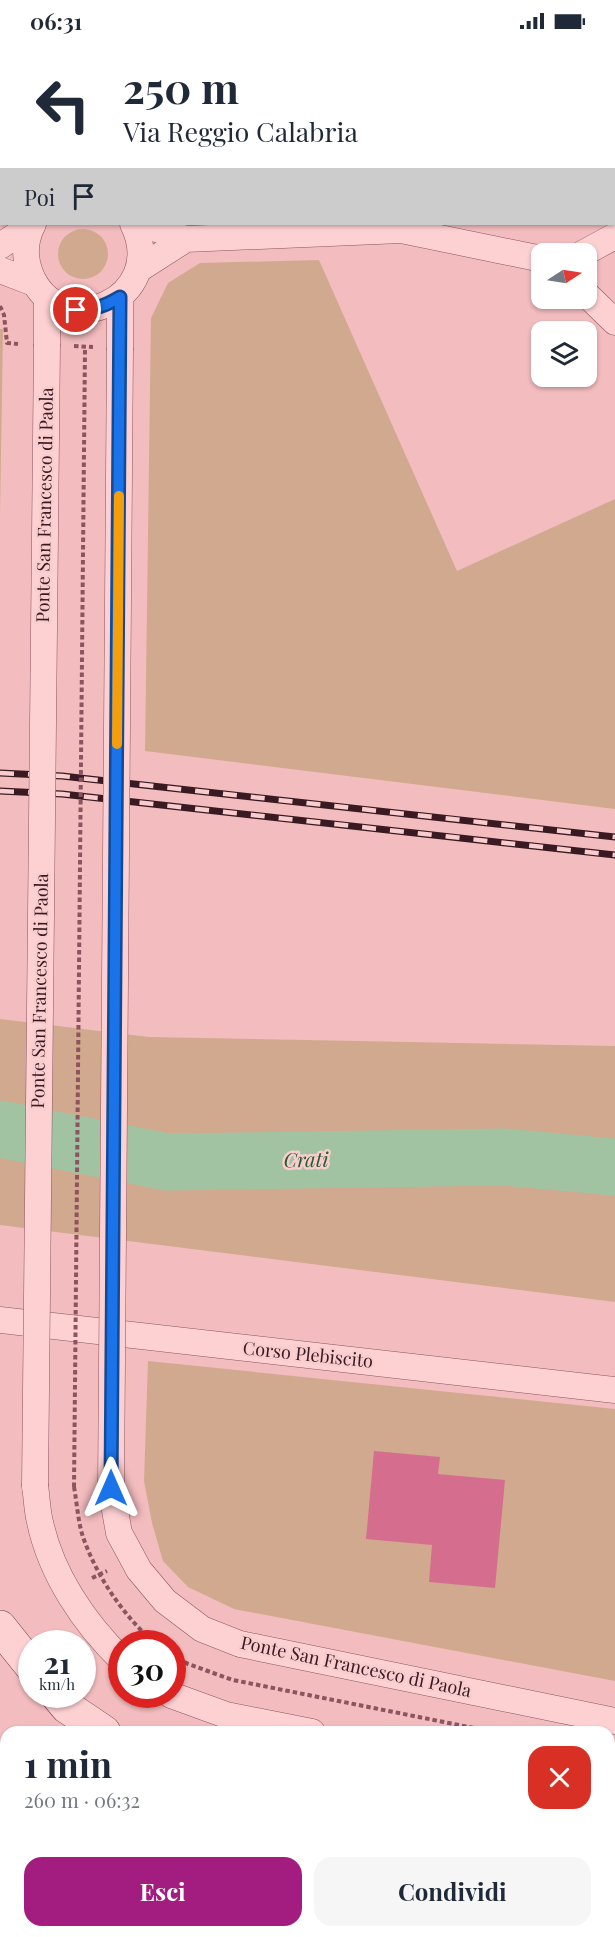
<!DOCTYPE html>
<html lang="it">
<head>
<meta charset="utf-8">
<style>
	:root { --surface:#fff; --page:#f6f6f7; --text:#1f2937; --muted:#747a83; --accent:#a21d7f }
	body { margin:0; font-family:"Playfair Display",serif; background:var(--page); color:var(--text); height:100vh; display:flex; flex-direction:column; font-size:22px; white-space:nowrap }
	* { box-sizing:border-box; margin:0 }
	p { font-size:20px; color:var(--muted) }
	.icon { flex:none; width:33px; height:33px; fill:none; stroke:currentColor; stroke-width:2; stroke-linecap:round; stroke-linejoin:round }
	.map { position:relative; flex:1; overflow:hidden }
	.drawer { position:absolute; left:0px; top:1684px; width:615px; height:212px; display:flex; flex-direction:column; background:var(--surface); border-radius:18px 18px 0 0; box-shadow:0 2px 4px #0004 }
	.drawer>* { flex:none }
	.banner { position:absolute; left:0px; top:0px; width:615px; height:183px; box-shadow:0 2px 4px #0004; background:#fff; color:var(--text); overflow:hidden }
	.needle { width:39px; rotate:78deg }
	.tools { position:absolute; left:531px; top:201px; display:grid; gap:12px }
	.tools a { display:grid; place-items:center; width:66px; height:66px; border-radius:12px; background:var(--surface); box-shadow:0 2px 4px #0004; font-size:30px }
	.speed { position:absolute; left:18px; top:1588px; display:flex; gap:12px; font-size:30px; font-weight:700; text-align:center }
	.speed>* { display:grid; place-content:center; width:78px; height:78px; border-radius:50%; background:var(--surface); box-shadow:0 2px 4px #0004; line-height:1 }
	.speed small { font-size:15px; font-weight:400 }
	.speed .limit { border:9px solid #d22; background:#fff; color:#111 }
	.pin { position:absolute; display:grid; place-items:center; width:51px; height:51px; color:#fff; margin:-26px; border:3px solid #fff; border-radius:50%; box-shadow:0 2px 6px #0007 }
	.me { position:absolute; width:66px; margin:-33px; rotate:0deg; stroke-linejoin:round; filter:drop-shadow(0 0 4px #0008) }
	.turn { display:flex; align-items:center; gap:21px; height:126px; padding:0 24px; font-size:27px }
	.turn .icon { width:78px; height:78px; stroke-width:2.5 }
	.turn b { display:block; font-size:42px; line-height:51px }
	.then { display:flex; align-items:center; height:57px; padding:0 24px; background:#0003; gap:12px; font-size:22px }
	.round { display:grid; place-items:center; flex:none; width:63px; height:63px; border-radius:18px; background:var(--page) }
	.overview { display:flex; align-items:center; justify-content:space-between; height:102px; padding:0 24px }
	h1 { font-size:36px; font-weight:700; line-height:45px }
	.primary-button { display:flex; gap:12px; margin-top:auto; padding:12px 24px }
	.primary-button a { flex:1; height:69px; border-radius:18px; background:var(--accent); color:#fff; font-size:24px; font-weight:700; line-height:69px; text-align:center }
	.primary-button a+a { background:var(--page); color:var(--text) }
	.status { display:flex; justify-content:space-between; align-items:center; height:42px; padding:0 30px; background:var(--surface); direction:ltr }
	.status svg { height:16px; fill:currentColor }
	.map>svg:first-child { display:block }
	.green { fill:#d1a98f }
	.lines { fill:none; stroke-linecap:round; stroke-linejoin:round }
	.river { stroke:#a2c3a1; stroke-width:57 }
	.building { fill:#d56e8e }
	.street-casing { stroke:#8c545f; stroke-width:27 }
	.secondary-casing { stroke:#6e3744; stroke-width:34 }
	.path { stroke:#8c545f; stroke-width:4; stroke-dasharray:4.5 3; stroke-linecap:butt }
	.street { stroke:#fdd0d2; stroke-width:26 }
	.secondary { stroke:#fdd0d2; stroke-width:33 }
	.rail-casing { stroke:#3a1a22; stroke-width:7 }
	.rail { stroke:#f9cdce; stroke-width:4.5; stroke-dasharray:14; stroke-linecap:butt }
	.street-bridge-casing { stroke:#8c545f; stroke-width:27; stroke-linecap:butt }
	.path-bridge { stroke:#8c545f; stroke-width:4; stroke-dasharray:4.5 3; stroke-linecap:butt }
	.street-bridge { stroke:#fdd0d2; stroke-width:26 }
	.route-casing { stroke:#114b97; stroke-width:15 }
	.route { stroke:#1a73e8; stroke-width:10 }
	.slow { stroke:#f59e0b; stroke-width:10 }
	.labels { text-anchor:middle; stroke-width:5; stroke-linejoin:round; paint-order:stroke }
	.street-label { font-size:18px; fill:#3a1a22; stroke:#f9cdce }
	.water-label { font-size:20px; font-style:italic; fill:#285b32; stroke:#f9cdce }
</style>
</head>
<body>
<div class="status"><b>06:31</b><svg viewBox="0 0 49 12"><path d="M0 12V9h3v3zM5 12V6h3v6zM10 12V3h3v9zM15 12V0h3v12zM26 1h20v11H26zM47 4h2v5h-2z"/></svg></div>
<div class="map">
<svg width="615" height="1895" viewBox="0 0 615 1895">
	<rect width="100%" height="100%" fill="#f3bcbe"/>
	<!-- green -->
	<path class="green" d="M58 212a25 25 0 1 1 50 0a25 25 0 1 1-50 0Z
		M319 218 457 529 615 457V767L145 709 151 276 168 241 200 221Z
		M0 287H3L0 474Z
		M0 977 149 995 615 1004V1260L0 1183Z
		M148 1319 615 1367V1639L234 1567 188 1545 163 1519 152 1481 144 1439Z"/>
	<g class="lines">
		<!-- river -->
		<path class="river" d="M0 1087 167 1120 503 1115 615 1125"/>
	</g>
	<!-- building -->
	<path class="building" d="M374 1409 440 1415 438 1432 505 1438 495 1546 429 1540 432 1503 366 1497Z
		M75 1890H139L138 1895H74Z"/>
	<g class="lines">
		<!-- street casing -->
		<g class="street-casing">
			<path id="street" d="M597 0 598 2
				M85 2V0
				M614 61 615 66
				M33 182C25 197 24 215 30 231 59 305 170 257 133 182
				M142 182 186 197 401 188 542 217
				M0 204 31 184
				M582 212 615 194
				M139 227 186 197
				M0 228 34 241
				M586 252 615 280
				M47 256V302
				M120 306V255
				M0 1278 615 1348
				M35 1444C37 1456 37 1469 40 1480 51 1532 84 1581 122 1618
				M111 1446 119 1491 139 1528 165 1559 202 1587 240 1602 615 1679
				M171 1653 226 1673 312 1690
				M609 1752 615 1754"/>
		</g>
		<!-- secondary casing -->
		<g class="secondary-casing">
			<path id="secondary" d="M0 1585 32 1625
				M57 1653 67 1665 104 1690
				M609 1798 615 1799"/>
		</g>
		<!-- path -->
		<path class="path" d="M0 165 2 163
			M0 264 4 273 7 301 18 302
			M74 304 93 305
			M74 1445C77 1461 78 1480 83 1495 97 1535 124 1575 156 1602
			M92 1536 107 1529
			M172 1612 188 1622 233 1638 494 1690
			M609 1714 615 1715"/>
		<!-- street -->
		<use href="#street" class="street"/>
		<!-- secondary -->
		<use href="#secondary" class="secondary"/>
		<!-- rail casing -->
		<g class="rail-casing">
			<path id="rail" d="M0 731 62 734 615 795
				M0 749 62 752 615 813"/>
		</g>
		<!-- rail -->
		<use href="#rail" class="rail"/>
		<!-- street-bridge casing -->
		<g class="street-bridge-casing">
			<path id="street-bridge" d="M35 1444 47 302
				M111 1446 120 306"/>
		</g>
		<!-- path-bridge -->
		<path class="path-bridge" d="M74 1445 85 305"/>
		<!-- street-bridge -->
		<use href="#street-bridge" class="street-bridge"/>
	</g>
	<g class="lines">
		<!-- route casing -->
		<g class="route-casing">
			<path id="route" d="M76 268C94 268 105 264 120 255L111 1446"/>
		</g>
		<!-- route -->
		<use href="#route" class="route"/>
		<!-- slow -->
		<path class="slow" d="M117 702 119 454"/>
	</g>
	<g class="labels">
		<!-- street labels -->
		<g class="street-label">
			<text transform="translate(45 463) rotate(-89)" y="6">Ponte San Francesco di Paola</text>
			<text transform="translate(40 949) rotate(-89)" y="6">Ponte San Francesco di Paola</text>
			<text transform="translate(308 1313) rotate(6)" y="6">Corso Plebiscito</text>
			<text transform="translate(356 1625) rotate(12)" y="6">Ponte San Francesco di Paola</text>
		</g>
		<!-- water labels -->
		<g class="water-label">
			<text transform="translate(306 1118) rotate(-1)" y="7">Crati</text>
		</g>
	</g>
</svg>
<div class="tools">
<a><svg class="needle" viewBox="-14 -14 28 28"><path d="M0-13l5 13h-10z" fill="#e53935"/><path d="M0 13l5-13h-10z" fill="#747a83"/></svg></a>
<a><svg class="icon" aria-label="layers" viewBox="0 0 24 24"><path d="M12 4l9 5-9 5-9-5zM3 14l9 5 9-5"/></svg></a>
</div>
<div class="speed"><div>21<small>km/h</small></div><div class="limit">30</div></div>
<div class="pin" style="left:76px;top:268px;background:#d93025"><svg class="icon" aria-label="arrive" viewBox="0 0 24 24"><path d="M6 21V4h12l-3 4 3 4H6"/></svg></div>
<svg class="me" style="left:111px;top:1446px" viewBox="-20 -20 40 40"><path d="M0-17L14 15 0 8-14 15z" fill="#1a73e8" stroke="#fff" stroke-width="4"/></svg>
<div class="banner">
<div class="turn"><svg class="icon" aria-label="left" viewBox="0 0 24 24"><path d="M17 20v-9H6M10 6l-5 5 5 5"/></svg><div><b>250 m</b>Via Reggio Calabria</div></div>
<div class="then">Poi<svg class="icon" aria-label="arrive" viewBox="0 0 24 24"><path d="M6 21V4h12l-3 4 3 4H6"/></svg></div>
</div>
<section class="drawer">
<div class="overview"><div><h1>1 min</h1><p>260 m · 06:32</p></div><a class="round" style="background:#d93025;color:#fff"><svg class="icon" aria-label="close" viewBox="0 0 24 24"><path d="M6 6l12 12M18 6L6 18"/></svg></a></div>
<div class="primary-button"><a>Esci</a><a>Condividi</a></div>
</section>
</div>
</body>
</html>
